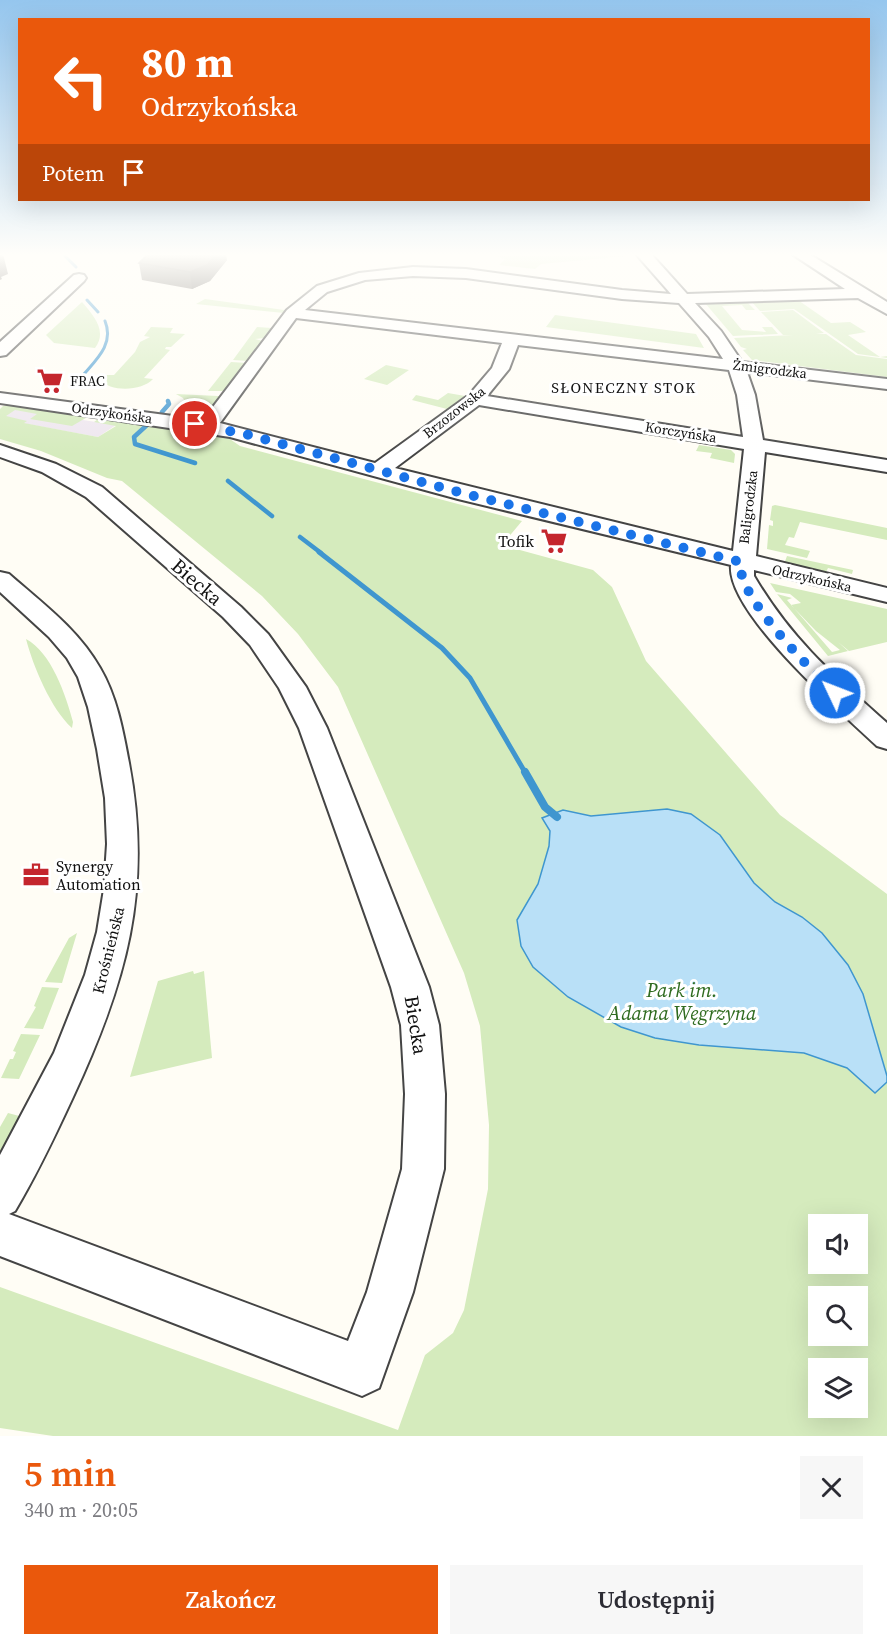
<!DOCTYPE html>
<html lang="pl">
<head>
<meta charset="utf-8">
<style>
	:root { --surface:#fff; --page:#f7f7f7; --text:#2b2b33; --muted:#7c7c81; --accent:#ea580c }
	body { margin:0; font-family:"Source Serif 4",serif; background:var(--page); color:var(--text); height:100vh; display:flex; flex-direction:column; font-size:22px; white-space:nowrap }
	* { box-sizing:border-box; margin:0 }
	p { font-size:20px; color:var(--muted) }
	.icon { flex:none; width:33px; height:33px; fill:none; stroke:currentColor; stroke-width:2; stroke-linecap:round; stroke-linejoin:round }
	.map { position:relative; height:1436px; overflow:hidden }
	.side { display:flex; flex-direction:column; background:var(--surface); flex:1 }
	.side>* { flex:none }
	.top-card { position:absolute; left:18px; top:18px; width:852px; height:183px; border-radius:0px; box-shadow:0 6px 24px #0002; background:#ea580c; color:#fff; overflow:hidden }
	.tools { position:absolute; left:808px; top:1214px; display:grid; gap:12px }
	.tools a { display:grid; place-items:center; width:60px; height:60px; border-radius:0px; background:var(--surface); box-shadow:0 6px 24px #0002; font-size:30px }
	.pin { position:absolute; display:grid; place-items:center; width:51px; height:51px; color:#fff; margin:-26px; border:3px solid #fff; border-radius:50%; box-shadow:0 2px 6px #0007 }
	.me { position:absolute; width:66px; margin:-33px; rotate:313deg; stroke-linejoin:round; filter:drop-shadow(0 0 4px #0008) }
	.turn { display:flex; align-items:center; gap:21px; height:126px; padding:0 24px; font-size:27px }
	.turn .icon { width:78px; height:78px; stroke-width:2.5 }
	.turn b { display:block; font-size:42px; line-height:51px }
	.then { display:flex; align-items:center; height:57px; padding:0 24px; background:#0003; gap:12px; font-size:22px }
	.round { display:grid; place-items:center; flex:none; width:63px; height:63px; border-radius:0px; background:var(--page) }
	.summary { display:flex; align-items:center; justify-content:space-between; height:102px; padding:0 24px }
	h1 { font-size:36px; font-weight:600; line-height:45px; color:var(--accent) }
	.primary-button { display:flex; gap:12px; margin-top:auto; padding:12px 24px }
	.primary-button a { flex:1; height:69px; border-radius:0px; background:var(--accent); color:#fff; font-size:24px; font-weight:600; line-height:69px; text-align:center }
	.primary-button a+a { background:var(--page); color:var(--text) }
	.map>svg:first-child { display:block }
	.industrial { fill:#eee6ef }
	.green { fill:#d5ebbd; fill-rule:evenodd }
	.water { fill:#b9e0f7; stroke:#3f96cf; stroke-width:1.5 }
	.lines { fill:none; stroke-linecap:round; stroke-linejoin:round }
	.stream-far3 { stroke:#3f96cf; stroke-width:3 }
	.stream-far2 { stroke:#3f96cf; stroke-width:4.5 }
	.stream-far1 { stroke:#3f96cf; stroke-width:5 }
	.stream { stroke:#3f96cf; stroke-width:8 }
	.minor-casing { stroke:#444; stroke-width:4 }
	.minor { fill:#fff; fill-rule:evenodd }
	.wall { fill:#4d4742 }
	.shaded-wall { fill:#3f3936 }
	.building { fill:#5a524d; stroke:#3f3936; stroke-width:1.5 }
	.route { stroke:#1a73e8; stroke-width:10; stroke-dasharray:0 18 }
	.labels { text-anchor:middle; stroke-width:6; stroke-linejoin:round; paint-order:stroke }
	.far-street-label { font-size:14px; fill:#111; stroke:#fff }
	.far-poi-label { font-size:14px; fill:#111; stroke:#fff; text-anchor:start }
	.far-neighbourhood-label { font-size:15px; letter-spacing:1.5px; fill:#111; stroke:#fff }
	.poi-label { font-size:16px; fill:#111; stroke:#fff; text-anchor:end }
	.street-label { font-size:16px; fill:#111; stroke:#fff }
	.near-street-label { font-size:20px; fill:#111; stroke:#fff }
	.near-park-label { font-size:20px; font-style:italic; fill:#2f6b1f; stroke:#fff }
</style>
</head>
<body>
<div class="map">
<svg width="887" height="1436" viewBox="0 0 887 1436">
	<rect width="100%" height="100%" fill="#fffdf5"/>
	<!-- industrial -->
	<path class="industrial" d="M10 409 116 425 98 437 0 419Z"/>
	<!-- green -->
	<path class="green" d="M490 254H626L628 256 541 264 535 269 499 265 505 259Z
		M795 298 831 323 850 322 866 332 848 335 880 357 887 356V358L858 354 794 309 760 311 750 300Z
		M205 299 284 310H285L284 313 196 304Z
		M726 299 748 303 755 310H746L742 305 722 306 742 330 766 332 762 327H772L778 334 733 336 705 303 707 300Z
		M82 302C93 315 108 331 95 348L54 343 46 335Z
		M793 310 824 333 816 334H826L856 355 887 359V377L752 360 743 350 747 349 741 347 734 338 793 335H783L761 312Z
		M555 315 696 334 704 348 546 327Z
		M151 327 173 328 170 333 185 334 171 347H166L165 349 170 350 144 378 153 379C142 391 111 393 99 379L101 375H114L135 352 140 342 150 337 144 336Z
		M257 327 272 328 264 338 255 339 263 341 248 361 233 360Z
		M231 362 247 363 226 391H208Z
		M386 365 409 370 387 385 364 379Z
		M448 393 465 396 447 409 412 400 416 395 438 400Z
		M176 394 218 396 222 397 206 417 196 419 176 415 186 404 183 398Z
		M17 405 91 415 72 426 30 419 37 414 15 410 6 416 27 421 24 423 98 437 116 426 94 422 101 417 224 435 240 446 522 521 502 545 593 570 612 587 646 661 780 815 887 894V1436H53L0 1428V1287L398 1430 425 1355 453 1333 464 1310 488 1189 489 1125 480 1026 464 973 338 687 298 634 262 596 122 481 107 478 41 451 0 439V409L3 406ZM819 1224H858V1263H819ZM819 1296H858V1335H819ZM819 1368H858V1407H819Z
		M699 445 731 450 735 454 734 463 710 458 712 453 696 451Z
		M775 505 887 528V540L800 522 794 538 789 537 785 545 810 551 807 558 767 549 769 525 773 526V521L770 520 772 506Z
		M787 556 853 570 852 574 828 568 825 574 783 567Z
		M770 583 887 609V642L849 651 838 642 848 651 828 656 777 594 792 598 787 600 832 652 840 650 816 631 791 605 801 603 790 594 776 592Z
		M26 639C51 652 66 695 73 722L72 728C51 709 33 666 26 639Z
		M77 933 62 983 45 982 69 938Z
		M193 971 194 974 204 971 212 1058 130 1077 158 981Z
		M42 987 59 988 43 1029 24 1028 36 1007 34 1006Z
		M21 1034 40 1035 19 1079 1 1078 10 1059H13L16 1052 13 1051Z
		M8 1113 23 1117 0 1169V1127Z"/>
	<!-- water -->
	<path class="water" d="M667 809 691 814 720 835 754 883 775 902 802 917 822 933 848 965 863 994 887 1076V1082L875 1093 847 1068 804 1053 699 1045 655 1038 621 1027 568 997 533 967 521 946 517 920 538 884 549 846 550 831 542 818 563 810 591 816Z"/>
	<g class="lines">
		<!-- stream-far3 -->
		<path class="stream-far3" d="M63 254 76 267
			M87 300 98 312
			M84 374C98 358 114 343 105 321"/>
		<!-- stream-far2 -->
		<path class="stream-far2" d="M162 412 169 404 168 401
			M147 425 134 437 135 444 195 463
			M228 481 272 516
			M300 537 321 553"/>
		<!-- stream-far1 -->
		<path class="stream-far1" d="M319 552 442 648 470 678 526 774"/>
		<!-- stream -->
		<path class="stream" d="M525 772 545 807 557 817"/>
		<!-- minor casing -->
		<g class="minor-casing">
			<path id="minor" d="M636 254H651L687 294 845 289 792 254H809L887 302V314L858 298 695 303 721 331 742 362 887 379V389L747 372 755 395 763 440 887 460V472L765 452 756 556 887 588V602L754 570V576C791 639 833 675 887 723V749L877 746C842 713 726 612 731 565L458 499 230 437 0 403V393L203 420 287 310 317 286 359 273 413 267 466 269 622 290 671 294ZM413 276 466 278 622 299 679 303 709 337 723 359 305 310 327 292 365 280ZM296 318 502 343 492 368 469 395 375 463 220 423ZM518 345 729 370 737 395 743 437 487 396 509 369ZM479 405 744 449 733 551 395 468Z
				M79 274 84 275 86 278 84 281 6 355 0 356V342L74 275Z
				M0 445 56 464 102 487 241 607 268 634 306 687 327 728 429 987 439 1025 445 1094 444 1169 413 1292 379 1388 362 1396 0 1256V1155L54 1053 85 975 97 932 104 889 107 844 105 798 97 749 88 707 78 677 67 658 49 637 0 592V572L9 574C42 603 78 629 100 668 117 697 123 731 129 763 153 890 126 983 73 1097 55 1136 37 1174 15 1211L9 1214 348 1341 367 1292 402 1169 405 1094 401 1025 391 987 299 728 279 688 250 645 223 617 86 497 42 472 0 457Z"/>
		</g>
		<!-- minor -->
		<use href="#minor" class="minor"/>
	</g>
	<!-- wall -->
	<path class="wall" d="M227 260 210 281 192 289 142 280 139 263Z"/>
	<!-- shaded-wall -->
	<path class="shaded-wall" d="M0 254H3L8 274 1 277 2 279 0 280Z
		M216 254H226L227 260 210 281 192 289 190 272Z"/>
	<!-- building -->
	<path class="building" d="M148 254H216L207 265 190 272 139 263Z"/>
	<!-- sky -->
	<linearGradient id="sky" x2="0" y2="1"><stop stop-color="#95c6ee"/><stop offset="0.56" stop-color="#fffefa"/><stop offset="1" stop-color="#fffefa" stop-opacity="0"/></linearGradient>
	<rect width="887" height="455" fill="url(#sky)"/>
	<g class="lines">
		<!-- route -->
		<path class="route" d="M195 424 249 435 466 494 741 562C741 566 741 572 742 576 752 610 809 668 835 693"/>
	</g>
	<!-- icons -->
	<defs>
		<g id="supermarket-bare" transform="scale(2.07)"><path d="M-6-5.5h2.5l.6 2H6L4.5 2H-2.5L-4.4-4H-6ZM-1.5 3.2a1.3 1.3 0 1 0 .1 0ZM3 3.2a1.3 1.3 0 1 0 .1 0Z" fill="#c4262e" stroke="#fff" stroke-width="2.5" paint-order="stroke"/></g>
		<g id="office-bare" transform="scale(2.07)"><path d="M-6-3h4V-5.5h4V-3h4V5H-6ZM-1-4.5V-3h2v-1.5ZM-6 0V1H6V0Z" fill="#c4262e" stroke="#fff" stroke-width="2.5" paint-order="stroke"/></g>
	</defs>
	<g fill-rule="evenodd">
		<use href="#supermarket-bare" x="50" y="381"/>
		<use href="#supermarket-bare" x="554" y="541"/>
		<use href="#office-bare" x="36" y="875"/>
	</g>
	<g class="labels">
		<!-- far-street labels -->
		<g class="far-street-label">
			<text transform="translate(770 369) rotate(7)" y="5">Żmigrodzka</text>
			<text transform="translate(454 412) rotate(-38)" y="5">Brzozowska</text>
			<text transform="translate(112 413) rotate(8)" y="5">Odrzykońska</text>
			<text transform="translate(681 432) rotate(9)" y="5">Korczyńska</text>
			<text transform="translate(748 507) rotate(-83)" y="5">Baligrodzka</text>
			<text transform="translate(812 578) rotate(13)" y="5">Odrzykońska</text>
		</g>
		<!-- far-poi labels -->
		<g class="far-poi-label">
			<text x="70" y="386">FRAC</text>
		</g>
		<!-- far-neighbourhood labels -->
		<g class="far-neighbourhood-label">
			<text x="624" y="393">SŁONECZNY STOK</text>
		</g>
		<!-- poi labels -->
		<g class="poi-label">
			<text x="534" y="547">Tofik</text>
			<text x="56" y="872" text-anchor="start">Synergy<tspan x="56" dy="18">Automation</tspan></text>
		</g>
		<!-- street labels -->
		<g class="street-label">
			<text transform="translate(108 950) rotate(-76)" y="6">Krośnieńska</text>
		</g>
		<!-- near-street labels -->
		<g class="near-street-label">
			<text transform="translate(197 582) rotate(41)" y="7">Biecka</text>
			<text transform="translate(416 1025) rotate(81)" y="7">Biecka</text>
		</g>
		<!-- near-park labels -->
		<g class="near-park-label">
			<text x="682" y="997">Park im.<tspan x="682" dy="23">Adama Węgrzyna</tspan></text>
		</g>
	</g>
</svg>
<div class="tools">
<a><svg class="icon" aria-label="sound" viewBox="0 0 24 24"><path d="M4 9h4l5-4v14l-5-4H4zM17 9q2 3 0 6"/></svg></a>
<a><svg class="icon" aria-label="search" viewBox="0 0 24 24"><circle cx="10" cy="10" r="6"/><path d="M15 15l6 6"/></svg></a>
<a><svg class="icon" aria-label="layers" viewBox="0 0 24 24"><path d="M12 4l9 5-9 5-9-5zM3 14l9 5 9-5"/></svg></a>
</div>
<div class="pin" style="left:195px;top:424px;background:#d93025"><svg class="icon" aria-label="arrive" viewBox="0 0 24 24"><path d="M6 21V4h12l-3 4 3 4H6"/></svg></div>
<svg class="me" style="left:835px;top:693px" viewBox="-20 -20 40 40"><circle r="17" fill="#1a73e8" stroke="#fff" stroke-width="3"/><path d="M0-11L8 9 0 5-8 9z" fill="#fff"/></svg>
<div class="top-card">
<div class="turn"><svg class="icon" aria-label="left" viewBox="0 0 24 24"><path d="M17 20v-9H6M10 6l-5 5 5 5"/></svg><div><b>80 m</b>Odrzykońska</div></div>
<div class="then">Potem<svg class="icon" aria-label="arrive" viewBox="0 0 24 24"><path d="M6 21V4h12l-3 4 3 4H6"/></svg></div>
</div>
</div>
<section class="side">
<div class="summary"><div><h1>5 min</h1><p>340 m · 20:05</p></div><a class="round"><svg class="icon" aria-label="close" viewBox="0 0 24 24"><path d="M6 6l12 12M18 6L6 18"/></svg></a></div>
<div class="primary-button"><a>Zakończ</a><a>Udostępnij</a></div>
</section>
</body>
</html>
